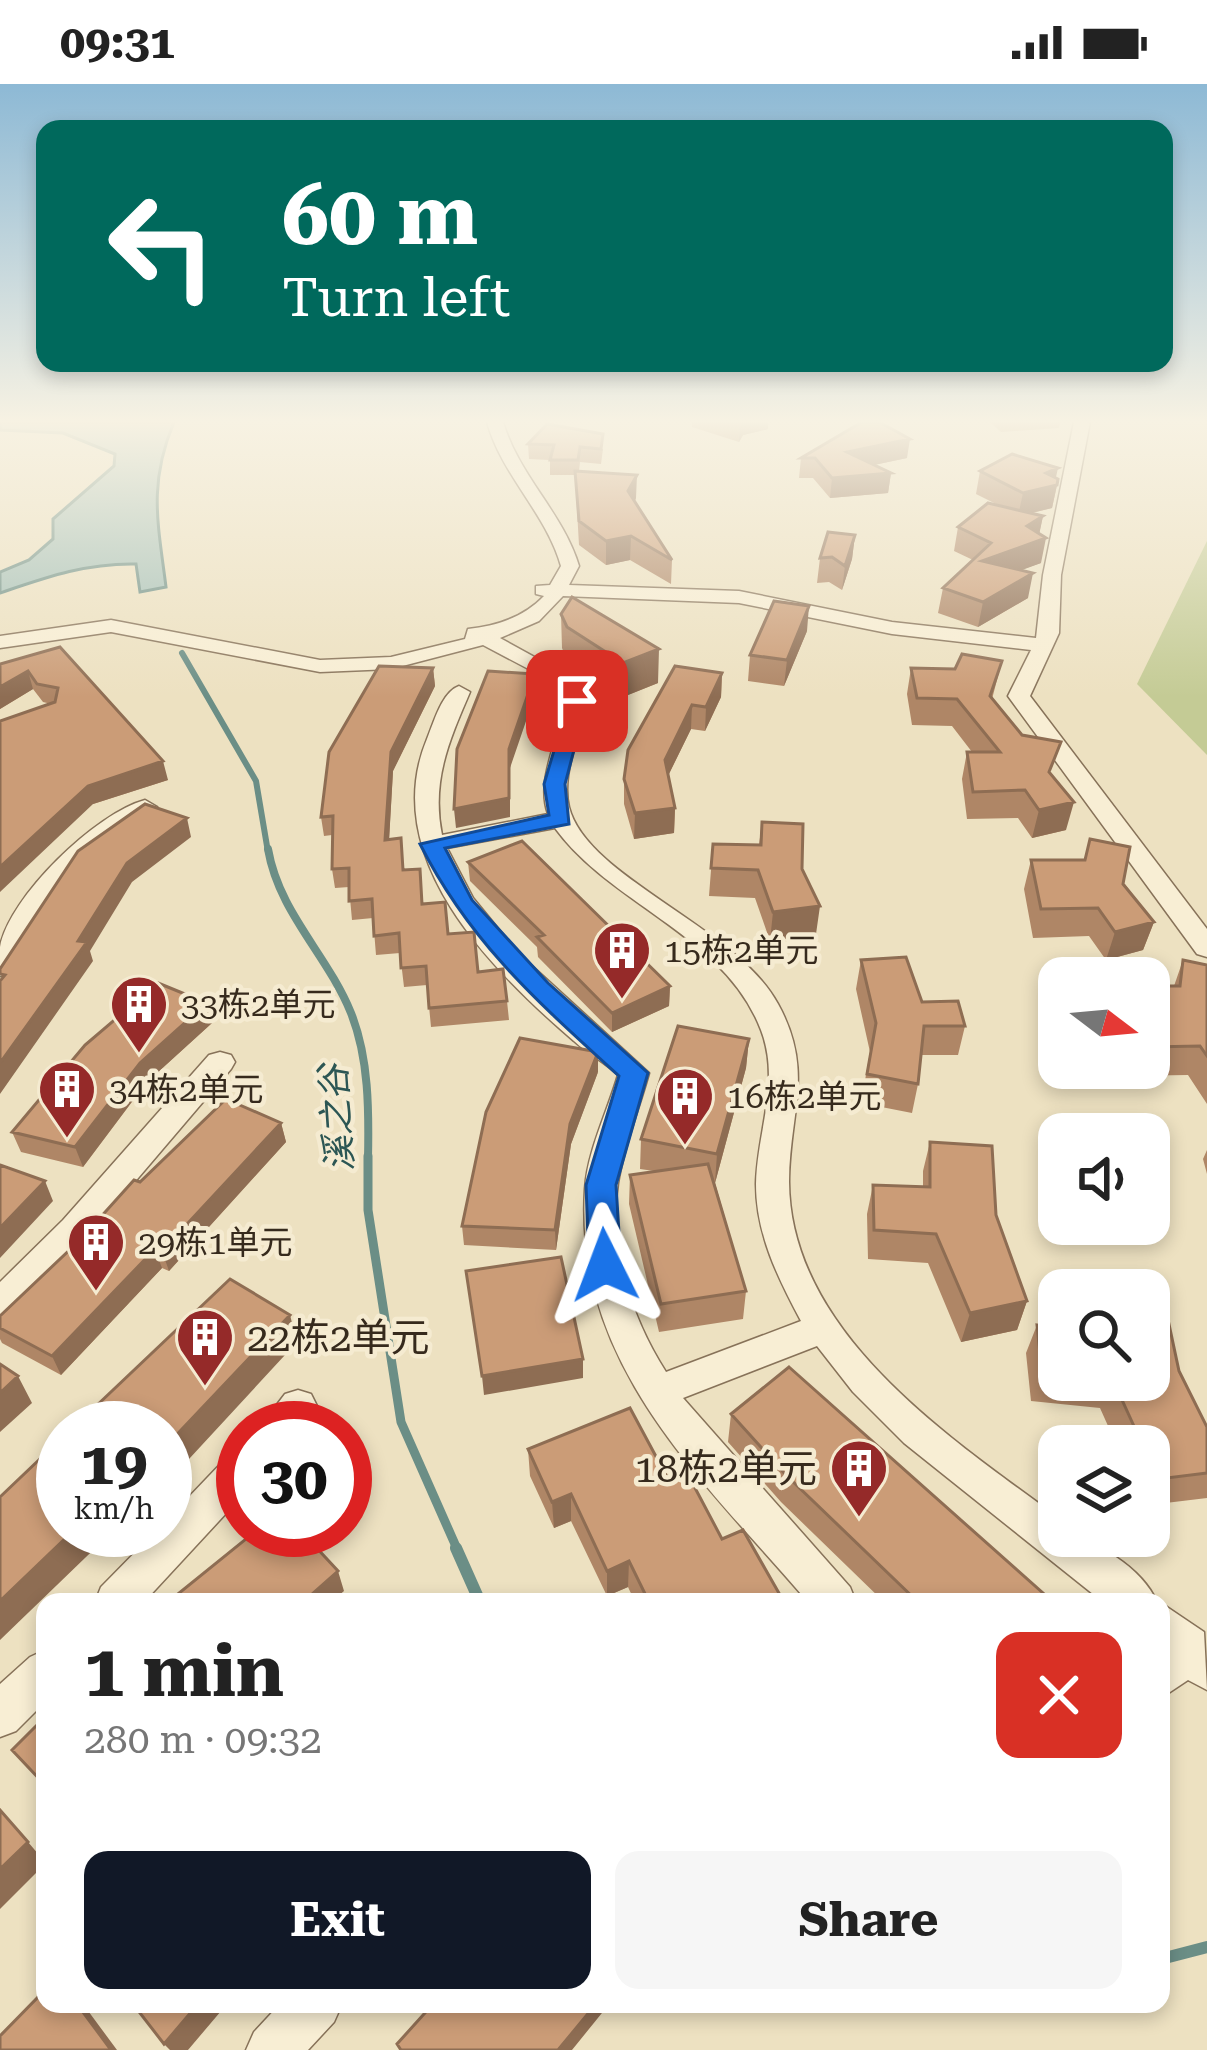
<!DOCTYPE html>
<html lang="en">
<head>
<meta charset="utf-8">
<style>
	:root { --surface:#fff; --page:#f6f6f6; --text:#222; --muted:#767676; --accent:#111827 }
	body { margin:0; font-family:"Roboto Serif","Noto Sans SC",serif; background:var(--page); color:var(--text); height:100vh; display:flex; flex-direction:column; font-size:45px; white-space:nowrap }
	* { box-sizing:border-box; margin:0 }
	p { font-size:39px; color:var(--muted) }
	.icon { flex:none; width:66px; height:66px; fill:none; stroke:currentColor; stroke-width:2; stroke-linecap:round; stroke-linejoin:round }
	.map { position:relative; flex:1; overflow:hidden }
	.panel { position:absolute; left:36px; top:1509px; width:1134px; height:420px; display:flex; flex-direction:column; background:var(--surface); border-radius:24px; box-shadow:0 6px 18px #0003 }
	.panel>* { flex:none }
	.hud { position:absolute; left:36px; top:36px; width:1137px; height:252px; border-radius:24px; box-shadow:0 6px 18px #0003; background:#00695c; color:#fff; overflow:hidden }
	.needle { width:78px; rotate:106deg }
	.tools { position:absolute; left:1038px; top:873px; display:grid; gap:24px }
	.tools a { display:grid; place-items:center; width:132px; height:132px; border-radius:24px; background:var(--surface); box-shadow:0 6px 18px #0003; font-size:60px }
	.speed { position:absolute; left:36px; top:1317px; display:flex; gap:24px; font-size:60px; font-weight:700; text-align:center }
	.speed>* { display:grid; place-content:center; width:156px; height:156px; border-radius:50%; background:var(--surface); box-shadow:0 6px 18px #0003; line-height:1 }
	.speed small { font-size:30px; font-weight:400 }
	.speed .limit { border:18px solid #d22; background:#fff; color:#111 }
	.pin { position:absolute; display:grid; place-items:center; width:102px; height:102px; color:#fff; margin:-51px; border-radius:24px; box-shadow:0 6px 18px #0006 }
	.me { position:absolute; width:132px; margin:-66px; rotate:357deg; stroke-linejoin:round; filter:drop-shadow(0 0 9px #0008) }
	.turn { display:flex; align-items:center; gap:42px; height:252px; padding:0 48px; font-size:54px }
	.turn .icon { width:156px; height:156px; stroke-width:2.5 }
	.turn b { display:block; font-size:84px; line-height:102px }
	.round { display:grid; place-items:center; flex:none; width:126px; height:126px; border-radius:24px; background:var(--page) }
	.headline { display:flex; align-items:center; justify-content:space-between; height:204px; padding:0 48px }
	h1 { font-size:72px; font-weight:700; line-height:90px }
	.cta { display:flex; gap:24px; margin-top:auto; padding:24px 48px }
	.cta a { flex:1; height:138px; border-radius:24px; background:var(--accent); color:#fff; font-size:48px; font-weight:700; line-height:138px; text-align:center }
	.cta a+a { background:var(--page); color:var(--text) }
	.status { display:flex; justify-content:space-between; align-items:center; height:84px; padding:0 60px; background:var(--surface); direction:ltr }
	.status svg { height:33px; fill:currentColor }
	.map>svg:first-child { display:block }
	.green { fill:#c4cb95 }
	.water { fill:#a4c0b8; stroke:#6b8e86; stroke-width:3 }
	.lines { fill:none; stroke-linecap:round; stroke-linejoin:round }
	.stream-far3 { stroke:#6b8e86; stroke-width:6 }
	.stream-far2 { stroke:#6b8e86; stroke-width:8 }
	.stream-far1 { stroke:#6b8e86; stroke-width:9 }
	.stream { stroke:#6b8e86; stroke-width:12 }
	.minor-casing { stroke:#877259; stroke-width:3 }
	.minor { fill:#f8eed4; fill-rule:evenodd }
	.wall { fill:#af8666 }
	.shaded-wall { fill:#8e6d53 }
	.building { fill:#cb9c77; stroke:#8e6d53; stroke-width:3 }
	.route { fill:#1a73e8; stroke:#114b97; stroke-width:3 }
	.labels { text-anchor:middle; stroke-width:9; stroke-linejoin:round; paint-order:stroke }
	.poi-label { font-size:33px; fill:#362a1d; stroke:#f5ebd1; text-anchor:start }
	.water-label { font-size:36px; font-style:italic; fill:#2c5654; stroke:#f5ebd1 }
	.near-poi-label { font-size:39px; fill:#362a1d; stroke:#f5ebd1; text-anchor:start }
</style>
</head>
<body>
<div class="status"><b>09:31</b><svg viewBox="0 0 49 12"><path d="M0 12V9h3v3zM5 12V6h3v6zM10 12V3h3v9zM15 12V0h3v12zM26 1h20v11H26zM47 4h2v5h-2z"/></svg></div>
<div class="map">
<svg width="1207" height="1966" viewBox="0 0 1207 1966">
	<rect width="100%" height="100%" fill="#ede1c1"/>
	<!-- green -->
	<path class="green" d="M1207 457V671L1137 600Z"/>
	<!-- water -->
	<path class="water" d="M0 338H174C148 400 158 439 166 503L140 508 136 480C86 479 47 493 0 509V488L29 476 53 455V435L114 382 115 370 63 349 0 346Z"/>
	<g class="lines">
		<!-- stream-far3 -->
		<path class="stream-far3" d="M182 569 256 697 268 768"/>
		<!-- stream-far2 -->
		<path class="stream-far2" d="M268 765C279 829 327 870 351 929 369 974 369 1027 368 1075"/>
		<!-- stream-far1 -->
		<path class="stream-far1" d="M368 1072V1126L401 1338 458 1467"/>
		<!-- stream -->
		<path class="stream" d="M456 1464 480 1518
			M1161 1875 1207 1863
			M838 1920H855"/>
		<!-- minor casing -->
		<g class="minor-casing">
			<path id="minor" d="M487 338H503C519 392 563 429 579 482L569 501 739 507 892 538 1036 554 1043 491 1074 338H1090L1061 491 1059 549 1030 612 1207 845V873L1197 870 1008 612 1031 566 892 550 739 519 563 512 539 537 500 554 580 598C591 642 559 681 569 723 587 794 736 842 778 920 815 987 789 1030 789 1098 790 1249 950 1354 1059 1434V1452C1093 1452 1143 1485 1157 1518H1103L904 1359 853 1308 817 1262 683 1314 850 1503 856 1518H808C702 1394 574 1282 585 1105 587 1068 608 1026 618 991 605 978 588 970 574 957 490 885 378 773 427 655 434 638 442 608 459 602L470 608C449 657 431 697 442 751L548 730C533 687 570 646 559 601L483 561 391 585 320 588 111 548 0 564V552L111 536 320 576 391 573 465 555 468 545C496 542 523 534 544 512L536 510V502L550 501 561 482C546 429 502 392 487 338ZM555 744C612 822 725 851 761 946 781 998 757 1047 756 1100 756 1150 778 1194 801 1237L666 1288C632 1235 608 1163 618 1099 624 1062 639 1025 649 989L519 870 473 814 447 764Z
				M145 716 157 723C138 742 109 752 88 771 54 804 35 849 10 889L0 892C0 883 0 872 0 863 9 813 96 729 145 716Z
				M220 968 231 971 235 978 231 985 87 1154 13 1230 0 1234V1198L63 1136 209 971Z
				M298 1306 311 1310 317 1322 302 1344H259L285 1310Z
				M243 1366V1411L144 1518H95L101 1503 157 1446H165V1438L229 1371Z
				M1161 1519 1204 1548 1207 1606 1188 1596 1161 1614Z
				M45 1566V1618L16 1647 0 1653V1600L30 1573Z
				M280 1920H342L334 1938 308 1966H246L254 1948Z"/>
		</g>
		<!-- minor -->
		<use href="#minor" class="minor"/>
	</g>
	<!-- wall -->
	<path class="wall" d="M692 338H768V345L743 351 739 358 692 343Z
		M990 338H1060L1059 344 1001 348Z
		M528 360 603 365 601 380 580 378 579 387 636 414 635 417 672 476 671 500 630 476 606 481 579 461 575 391H550V376L529 375Z
		M801 374H907L874 381 891 389 888 409 830 414 813 394H799Z
		M980 387 1056 394 1057 401 1052 424 1032 429 1043 432 1039 450 1041 479 1020 486 1028 514 978 543 938 529 943 504 973 476 954 467 958 443 996 420 976 410Z
		M855 451 852 475 842 506 829 498 817 499 820 474Z
		M561 530 658 599 623 613 567 577 562 564Z
		M807 547 784 602 748 597 750 571Z
		M60 563 168 696 93 720 51 620 43 618 33 605 0 625V580Z
		M1002 577 992 615 1052 691 1066 746 1032 754 1018 734 967 735 962 695 967 668H972L952 642 912 641 907 610 911 584 955 585Z
		M433 584 435 602 393 687 389 755 423 820 478 888 507 917 509 936 431 943 427 901 404 903 400 869 376 871 373 834 352 836 349 803 335 804 332 785V751L324 752 321 733Z
		M722 589 721 613 705 647 691 645 668 692 675 724 674 749 634 755 624 720V695Z
		M762 738 802 785 816 850 770 857 755 814 709 812 713 760 759 761Z
		M1090 755 1154 838 1143 866 1106 876 1089 852 1033 854 1024 805 1031 776H1084Z
		M468 778 670 902 669 922 612 948 538 873 537 863 470 797Z
		M861 876 922 918 965 942 958 971H921L918 1000 912 1029 861 1019 870 968 856 905Z
		M1183 876 1207 881V1020L1188 991 1124 992 1122 984H1149V902H1174Z
		M212 939 146 999 83 1083 21 1068 12 1048Z
		M749 955 746 984 715 1099 746 1207 743 1235 659 1248 629 1120 630 1091 654 1087 640 1085 641 1055Z
		M598 988 571 1060 556 1166 464 1161 462 1142Z
		M281 1039 286 1058 169 1187 162 1184 61 1291 2 1259 0 1255V1232L140 1098Z
		M930 1058 996 1131 1027 1217 1017 1246 961 1258 928 1179 868 1175 867 1130 873 1101 923 1103V1087Z
		M1207 1066V1090L1203 1075Z
		M1037 1241 1059 1243V1296H1149L1179 1287 1207 1343V1414L1149 1421V1362H1117L1100 1324 1031 1317 1026 1269Z
		M731 1330 1053 1518H884L781 1418 728 1358Z
		M528 1365 667 1393 722 1455 784 1518H635L628 1503 607 1512 571 1437 554 1444 530 1392Z"/>
	<!-- shaded-wall -->
	<path class="shaded-wall" d="M743 338H768V345L743 351 739 358 740 343Z
		M910 355 907 374 845 387 847 368Z
		M1058 384 1054 402 1057 401 1052 424 1018 432 1023 409 1046 389Z
		M891 389 888 409 830 414 832 394Z
		M637 391 636 414 628 430V407Z
		M1043 432 1038 456 1046 454 1041 479 978 502 982 477 1027 442Z
		M855 451 852 475 842 506 845 482Z
		M631 452 630 476 606 481V457Z
		M1033 489 1028 514 978 543 983 518Z
		M809 522 807 547 784 602 787 576Z
		M659 565 658 599 623 613V579Z
		M433 584 435 602 393 687 388 775 385 756 391 668Z
		M28 587 33 605 0 625V603Z
		M722 589 721 613 705 647 706 623Z
		M535 590 536 608 510 684V733L456 744 454 725 509 665Z
		M692 621 691 645 664 700 665 676Z
		M163 677 168 696 93 720 0 808V783L88 702Z
		M1074 718 1066 746 1032 754 1039 726Z
		M675 724 674 749 634 755 635 729Z
		M187 734 191 753 132 798 90 867 93 877 0 1010V979L127 779Z
		M820 822 816 850 770 857 773 828Z
		M1154 838 1143 866 1106 876 1115 848Z
		M670 902 669 922 612 948V929Z
		M207 919 212 939 146 999 83 1083 75 1063 140 979Z
		M749 955 746 984 715 1099 717 1070Z
		M598 968V988L571 1060 556 1166 555 1146 570 1040Z
		M281 1039 286 1058 169 1187 162 1167Z
		M45 1097 53 1117 0 1174V1144Z
		M155 1165 162 1184 61 1291 52 1272Z
		M1027 1217 1017 1246 961 1258 970 1229Z
		M290 1231 297 1258 165 1401V1363Z
		M583 1275V1294L484 1311 482 1292Z
		M18 1292 32 1319 0 1348V1309Z
		M571 1410V1437L554 1444 552 1418Z
		M74 1446H114L0 1556V1517Z
		M629 1477 628 1503 607 1512V1487Z
		M338 1487 344 1507 331 1518H303Z
		M0 1725 45 1778V1780L0 1825Z
		M77 1920H83L117 1966H111Z
		M198 1920H227L188 1966H170L164 1960Z
		M596 1920H606V1924L572 1966H558Z"/>
	<!-- building -->
	<path class="building" d="M862 338H879L910 355 847 368 891 389 832 394 815 374H801Z
		M547 340 603 350 601 365 580 363 578 376H550L554 361 528 360Z
		M1012 370 1058 384 1046 389 1058 395 1057 401 1023 409 980 387Z
		M575 387 637 391 628 407 672 476 631 452 606 457 579 437Z
		M988 419 1043 432 1027 442 1046 454 982 477 1033 489 983 518 943 504 991 459 958 443Z
		M828 448 855 451 845 482 832 473 820 474Z
		M572 513 659 565 623 579 567 543 561 530Z
		M774 517 809 522 787 576 750 571Z
		M60 563 163 677 88 702 0 783V637L55 618 58 604 37 600 28 587 0 603V580Z
		M962 570 1002 577 990 612 1022 651 1061 658 1049 688 1074 718 1039 726 1025 706 973 708 967 668H1000L957 615 917 614 911 584 955 585Z
		M379 582 433 584 391 668 385 756 401 754 403 786 420 785 422 820 445 818 448 850 474 848 478 888 503 885 507 917 429 924 426 882 401 884 399 849 374 852 372 815 349 817V784L332 785 333 732 321 733 329 668Z
		M675 582 722 589 706 623 692 621 665 676 675 724 635 729 624 695 628 666Z
		M488 587 535 590 509 665V714L454 725 457 665Z
		M145 720 187 734 127 779 78 857 87 858 0 979V897L5 891 0 890V885L78 767Z
		M762 738 803 740 802 785 820 822 773 828 758 786 711 784 713 760 761 761Z
		M1090 755 1130 763 1123 800 1154 838 1115 848 1098 824 1041 825 1031 776H1085Z
		M522 757 670 902 612 929 537 853 544 851 468 778Z
		M906 873 922 918 958 917 965 942H924L918 1000 867 990 876 939 861 876Z
		M1183 876 1207 881V972L1200 962 1149 963V902H1180Z
		M158 899 207 919 140 979 75 1063 12 1048 85 961Z
		M678 942 749 955 717 1070 641 1055Z
		M520 954 598 968 570 1040 555 1146 462 1142 486 1028Z
		M226 1015 281 1039 162 1167 155 1165 52 1272 0 1244V1232L80 1156 134 1096 140 1098Z
		M930 1058 992 1062 996 1131 1027 1217 970 1229 936 1150 874 1146 873 1101 930 1103Z
		M708 1080 746 1207 661 1220 630 1091Z
		M0 1081 45 1097 0 1144Z
		M561 1173 583 1275 482 1292 466 1187Z
		M230 1195 290 1231 165 1363V1344H73Z
		M1149 1210 1163 1212 1179 1287 1207 1343V1389L1159 1395 1149 1374V1362H1143L1113 1296H1149Z
		M1037 1241 1059 1243V1290L1042 1289Z
		M0 1280 18 1292 0 1309Z
		M789 1283 1053 1518H918L786 1391 731 1330Z
		M630 1324 667 1393 685 1385 722 1455 743 1446 784 1518H649L629 1477 607 1487 571 1410 552 1418 528 1365Z
		M63 1353V1446H74L0 1517V1413Z
		M257 1446H300L338 1487 303 1518H168Z
		M45 1633V1701L12 1666Z
		M0 1726 28 1758 0 1785Z
		M45 1906V1920H77L111 1966H0V1952Z
		M133 1920H198L164 1960Z
		M433 1920H596L558 1966H401L397 1960Z"/>
	<!-- sky -->
	<linearGradient id="sky" x2="0" y2="1"><stop stop-color="#8db9d5"/><stop offset="0.55" stop-color="#f7f2e3"/><stop offset="1" stop-color="#f7f2e3" stop-opacity="0"/></linearGradient>
	<rect width="1207" height="613" fill="url(#sky)"/>
	<!-- route -->
	<path class="route" d="M570 613 587 617 565 700 569 740 445 764 472 816 548 899 648 989 616 1101 621 1181 605 1194 589 1181 586 1101 619 992C538 918 470 859 420 760L549 731 544 700Z"/>
	<!-- icons -->
	<defs>
		<g id="building-pin" transform="scale(3)"><path d="M0 17L-7.5 6A9.5 9.5 0 1 1 7.5 6Z" fill="#952a29" stroke="#f5ebd1"/><path d="M-4-6H4V6H1V3H-1V6H-4ZM-2.5-4.3h1.7v1.8h-1.7ZM.8-4.3h1.7v1.8H.8ZM-2.5-1h1.7V.8h-1.7ZM.8-1h1.7V.8H.8Z" fill="#fff"/></g>
	</defs>
	<g fill-rule="evenodd">
		<use href="#building-pin" x="622" y="866"/>
		<use href="#building-pin" x="139" y="920"/>
		<use href="#building-pin" x="67" y="1005"/>
		<use href="#building-pin" x="685" y="1012"/>
		<use href="#building-pin" x="96" y="1158"/>
		<use href="#building-pin" x="205" y="1253"/>
		<use href="#building-pin" x="859" y="1384"/>
	</g>
	<g class="labels">
		<!-- poi labels -->
		<g class="poi-label">
			<text x="664" y="878">15栋2单元</text>
			<text x="181" y="932">33栋2单元</text>
			<text x="109" y="1017">34栋2单元</text>
			<text x="727" y="1024">16栋2单元</text>
			<text x="138" y="1170">29栋1单元</text>
		</g>
		<!-- water labels -->
		<g class="water-label">
			<text transform="translate(336 1034) rotate(-94)" y="13">溪之谷</text>
		</g>
		<!-- near-poi labels -->
		<g class="near-poi-label">
			<text x="247" y="1267">22栋2单元</text>
			<text x="817" y="1398" text-anchor="end">18栋2单元</text>
		</g>
	</g>
</svg>
<div class="tools">
<a><svg class="needle" viewBox="-14 -14 28 28"><path d="M0-13l5 13h-10z" fill="#e53935"/><path d="M0 13l5-13h-10z" fill="#767676"/></svg></a>
<a><svg class="icon" aria-label="sound" viewBox="0 0 24 24"><path d="M4 9h4l5-4v14l-5-4H4zM17 9q2 3 0 6"/></svg></a>
<a><svg class="icon" aria-label="search" viewBox="0 0 24 24"><circle cx="10" cy="10" r="6"/><path d="M15 15l6 6"/></svg></a>
<a><svg class="icon" aria-label="layers" viewBox="0 0 24 24"><path d="M12 4l9 5-9 5-9-5zM3 14l9 5 9-5"/></svg></a>
</div>
<div class="speed"><div>19<small>km/h</small></div><div class="limit">30</div></div>
<div class="pin" style="left:577px;top:617px;background:#d93025"><svg class="icon" aria-label="arrive" viewBox="0 0 24 24"><path d="M6 21V4h12l-3 4 3 4H6"/></svg></div>
<svg class="me" style="left:605px;top:1181px" viewBox="-20 -20 40 40"><path d="M0-17L14 15 0 8-14 15z" fill="#1a73e8" stroke="#fff" stroke-width="4"/></svg>
<div class="hud">
<div class="turn"><svg class="icon" aria-label="left" viewBox="0 0 24 24"><path d="M17 20v-9H6M10 6l-5 5 5 5"/></svg><div><b>60 m</b>Turn left</div></div>
</div>
<section class="panel">
<div class="headline"><div><h1>1 min</h1><p>280 m · 09:32</p></div><a class="round" style="background:#d93025;color:#fff"><svg class="icon" aria-label="close" viewBox="0 0 24 24"><path d="M6 6l12 12M18 6L6 18"/></svg></a></div>
<div class="cta"><a>Exit</a><a>Share</a></div>
</section>
</div>
</body>
</html>
